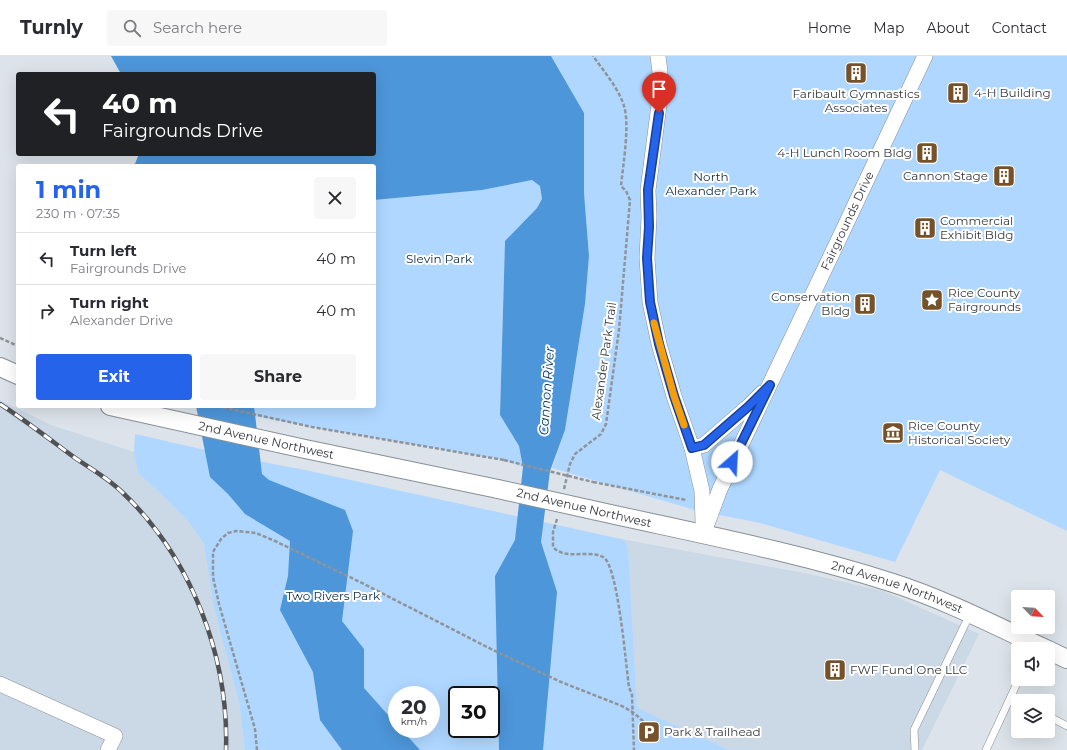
<!DOCTYPE html>
<html lang="en">
<head>
<meta charset="utf-8">
<style>
	:root { --surface:#fff; --page:#f7f7f7; --text:#2b2b33; --muted:#7c7c81; --line:#e1e1e2; --accent:#2563eb }
	body { margin:0; font-family:Montserrat,sans-serif; background:var(--page); color:var(--text); height:100vh; display:flex; flex-direction:column; font-size:15px; white-space:nowrap }
	* { box-sizing:border-box; margin:0 }
	p { font-size:13px; color:var(--muted) }
	.icon { flex:none; width:22px; height:22px; fill:none; stroke:currentColor; stroke-width:2; stroke-linecap:round; stroke-linejoin:round }
	.map { position:relative; flex:1; overflow:hidden }
	.details { position:absolute; left:16px; top:108px; width:360px; height:244px; display:flex; flex-direction:column; background:var(--surface); border-radius:4px; box-shadow:0 4px 16px #0002 }
	.details>* { flex:none }
	.hud { position:absolute; left:16px; top:16px; width:360px; height:84px; border-radius:4px; box-shadow:0 4px 16px #0002; background:#202124; color:#fff; overflow:hidden }
	.needle { width:26px; rotate:115deg }
	.tools { position:absolute; left:1011px; top:534px; display:grid; gap:8px }
	.tools a { display:grid; place-items:center; width:44px; height:44px; border-radius:4px; background:var(--surface); box-shadow:0 4px 16px #0002; font-size:20px }
	.speed { position:absolute; left:388px; top:630px; display:flex; gap:8px; font-size:20px; font-weight:700; text-align:center }
	.speed>* { display:grid; place-content:center; width:52px; height:52px; border-radius:50%; background:var(--surface); box-shadow:0 4px 16px #0002; line-height:1 }
	.speed small { font-size:10px; font-weight:400 }
	.speed .limit { border:2px solid #111; border-radius:6px; background:#fff; color:#111 }
	.pin { position:absolute; display:grid; place-items:center; width:34px; height:34px; color:#fff; margin:-41px -17px; border-radius:50% 50% 50% 0; rotate:-45deg; box-shadow:0 0 4px #0007 }
	.pin .icon { rotate:45deg }
	.me { position:absolute; width:44px; margin:-22px; rotate:26deg; stroke-linejoin:round; filter:drop-shadow(0 0 3px #0008) }
	.turn { display:flex; align-items:center; gap:14px; height:84px; padding:0 20px; font-size:18px }
	.turn .icon { width:52px; height:52px; stroke-width:2.5 }
	.turn b { display:block; font-size:28px; line-height:34px }
	.round { display:grid; place-items:center; flex:none; width:42px; height:42px; border-radius:4px; background:var(--page) }
	.headline { display:flex; align-items:center; justify-content:space-between; height:68px; padding:0 20px }
	h1 { font-size:24px; font-weight:700; line-height:30px; color:var(--accent) }
	.cta { display:flex; gap:8px; margin-top:auto; padding:8px 20px }
	.cta a { flex:1; height:46px; border-radius:4px; background:var(--accent); color:#fff; font-size:16px; font-weight:700; line-height:46px; text-align:center }
	.cta a+a { background:var(--page); color:var(--text) }
	ul { padding:0; list-style:none }
	li { display:flex; align-items:center; gap:12px; height:52px; padding:0 20px; border-top:1px solid var(--line) }
	li div { flex:1 }
	li b { display:block; font-size:15px }
	li em { font-style:normal }
	header { display:flex; align-items:center; gap:24px; box-sizing:border-box; height:56px; padding:0 20px; background:var(--surface); border-bottom:1px solid var(--line) }
	header strong { font-size:19px }
	nav { display:flex; gap:22px; margin-inline-start:auto; font-size:14px }
	.search { width:280px; height:36px; background:var(--page); display:flex; align-items:center; gap:10px; box-sizing:border-box; padding:0 14px; border-radius:4px; color:var(--muted); font-size:15px }
	.map>svg:first-child { display:block }
	.built { fill:#cbd8e5 }
	.green { fill:#afd7ff; fill-rule:evenodd }
	.water { fill:#4d96d9 }
	.lines { fill:none; stroke-linecap:round; stroke-linejoin:round }
	.service-casing { stroke:#899096; stroke-width:8 }
	.minor-casing { stroke:#899096; stroke-width:16 }
	.tertiary-casing { stroke:#899096; stroke-width:20 }
	.path { stroke:#909499; stroke-width:2.5; stroke-dasharray:4 2; stroke-linecap:butt }
	.service { stroke:#fff; stroke-width:7 }
	.minor { stroke:#fff; stroke-width:15 }
	.tertiary { stroke:#fff; stroke-width:18 }
	.rail-casing { stroke:#505256; stroke-width:4.5 }
	.rail { stroke:#fff; stroke-width:3; stroke-dasharray:9; stroke-linecap:butt }
	.tertiary-bridge-casing { stroke:#899096; stroke-width:20; stroke-linecap:butt }
	.path-bridge { stroke:#909499; stroke-width:2.5; stroke-dasharray:4 2; stroke-linecap:butt }
	.tertiary-bridge { stroke:#fff; stroke-width:18 }
	.route-casing { stroke:#184099; stroke-width:10 }
	.route { stroke:#2563eb; stroke-width:7 }
	.slow { stroke:#f59e0b; stroke-width:7 }
	.labels { text-anchor:middle; stroke-width:4; stroke-linejoin:round; paint-order:stroke }
	.poi-label { font-size:12px; fill:#37393c; stroke:#fff; text-anchor:start }
	.park-label { font-size:12px; fill:#0c2b46; stroke:#fff }
	.street-label { font-size:12px; fill:#37393c; stroke:#fff }
	.water-label { font-size:13px; font-style:italic; fill:#003964; stroke:#fff }
</style>
</head>
<body>
<header>
<strong>Turnly</strong>
<div class="search"><svg class="icon" aria-label="search" viewBox="0 0 24 24"><circle cx="10" cy="10" r="6"/><path d="M15 15l6 6"/></svg>Search here</div>
<nav><a>Home</a><a>Map</a><a>About</a><a>Contact</a></nav>
</header>
<div class="map">
<svg width="1067" height="694" viewBox="0 0 1067 694">
	<rect width="100%" height="100%" fill="#dce3ea"/>
	<!-- built -->
	<path class="built" d="M0 344 51 369 134 396 138 417 159 436 189 466 204 488 214 552 239 646 245 694H0Z
		M621 483 809 518 883 535 979 578 922 694H729L637 653 628 491 625 485Z"/>
	<!-- green -->
	<path class="green" d="M551 0H1067V475L940 414 895 506 760 467 695 454 552 412 565 374 585 248 589 200 584 137V57Z
		M532 124 540 130 542 143 537 152 505 185 500 359 519 390 523 411 504 404 312 371 255 360 254 350H374V144L482 134Z
		M135 378 227 399 305 414 621 483 625 485 628 491 637 652 729 694H245L239 646 214 552 204 488 189 466 159 436 138 417 134 396ZM397 639H431V673H397ZM457 639H491V673H457Z"/>
	<!-- water -->
	<path class="water" d="M111 0H551L584 57V137L589 200 585 248 565 374 550 415 541 486 557 536 543 694H499L495 520 515 484 523 411 519 390 500 359 505 185 537 152 542 143 540 130 532 124 482 134 374 144V110H134L139 98H374V18H121Z
		M196 350H254L262 418 269 424 345 454 353 475 342 565 364 593V632L397 669V673H401L420 694H342L320 664 313 616 280 554 288 520 290 485 245 458 228 438 210 421Z"/>
	<g class="lines">
		<!-- service casing -->
		<g class="service-casing">
			<path id="service" d="M1011 642 1018 645
				M1048 660 1067 670
				M915 694 914 674 970 558
				M986 694 1019 623"/>
		</g>
		<!-- minor casing -->
		<g class="minor-casing">
			<g id="minor">
				<path d="M658 0 660 16V41L648 134 649 161 647 202 650 246 659 288 674 340 692 392 702 435 703 466"/>
				<path d="M692 392 704 389 749 350 762 337"/>
				<path id="s1" d="M703 479 720 433 838 185 925 0"/>
				<path d="M0 628 115 680 108 694"/>
			</g>
		</g>
		<!-- tertiary casing -->
		<g class="tertiary-casing">
			<g id="tertiary">
				<path d="M0 311 18 319"/>
				<path id="s2" d="M110 350 305 393 498 433"/>
				<path id="s3" d="M588 453C690 476 793 495 893 527 946 544 996 570 1046 593"/>
				<path d="M1048 594 1067 603"/>
			</g>
		</g>
		<!-- path -->
		<path class="path" d="M0 282 18 290
			M217 350 312 371 504 404
			M593 426 686 444
			M564 433 570 408 575 398 601 378 606 368 619 274 630 144 626 135 621 130C623 109 630 69 624 50 619 33 603 14 593 0
			M557 463 553 476V491C566 505 587 493 603 501 618 508 626 611 629 631L632 639 634 694
			M257 694 255 673 219 548 213 521V496L221 483 228 477 236 475 256 477 275 485 360 526 491 593 561 626 622 650 634 657 644 666"/>
		<!-- service -->
		<use href="#service" class="service"/>
		<!-- minor -->
		<use href="#minor" class="minor"/>
		<!-- tertiary -->
		<use href="#tertiary" class="tertiary"/>
		<!-- rail casing -->
		<g class="rail-casing">
			<path id="rail" d="M0 348C23 363 44 379 67 396 85 410 106 420 123 437 191 502 229 600 226 694"/>
		</g>
		<!-- rail -->
		<use href="#rail" class="rail"/>
		<!-- tertiary-bridge casing -->
		<g class="tertiary-bridge-casing">
			<path id="tertiary-bridge" d="M498 433 588 453"/>
		</g>
		<!-- path-bridge -->
		<path class="path-bridge" d="M504 404 593 426"/>
		<!-- tertiary-bridge -->
		<use href="#tertiary-bridge" class="tertiary-bridge"/>
	</g>
	<g class="lines">
		<!-- route casing -->
		<g class="route-casing">
			<path id="route" d="M659 57 648 134 649 171 647 202 650 246 659 288 674 340 692 392 704 389 749 350 770 329 732 406"/>
		</g>
		<!-- route -->
		<use href="#route" class="route"/>
		<!-- slow -->
		<path class="slow" d="M654 267 674 340 684 369"/>
	</g>
	<!-- icons -->
	<defs>
		<g id="building-square" transform="scale(1.15)"><rect x="-9" y="-9" width="18" height="18" rx="4" fill="#75522a" stroke="#fff"/><path d="M-4-6H4V6H1V3H-1V6H-4ZM-2.5-4.3h1.7v1.8h-1.7ZM.8-4.3h1.7v1.8H.8ZM-2.5-1h1.7V.8h-1.7ZM.8-1h1.7V.8H.8Z" fill="#fff"/></g>
		<g id="sight-square" transform="scale(1.15)"><rect x="-9" y="-9" width="18" height="18" rx="4" fill="#75522a" stroke="#fff"/><path d="M0-6L1.8-2.2L6-1.7L2.9 1.2L3.7 5.4L0 3.3L-3.7 5.4L-2.9 1.2L-6-1.7L-1.8-2.2Z" fill="#fff"/></g>
		<g id="museum-square" transform="scale(1.15)"><rect x="-9" y="-9" width="18" height="18" rx="4" fill="#75522a" stroke="#fff"/><path d="M0-6L6-3V-2H-6V-3ZM-5-1h2V3h-2ZM-1-1h2V3h-2ZM3-1h2V3H3ZM-6 4H6V6H-6Z" fill="#fff"/></g>
		<g id="parking-square" transform="scale(1.15)"><rect x="-9" y="-9" width="18" height="18" rx="4" fill="#75522a" stroke="#fff"/><path d="M-3.5-5.5H1a3.5 3.5 0 0 1 0 7H-1V5.5H-3.5ZM-1-3.4V-.6H.8a1.4 1.4 0 0 0 0-2.8Z" fill="#fff"/></g>
	</defs>
	<g fill-rule="evenodd">
		<use href="#building-square" x="856" y="17"/>
		<use href="#building-square" x="958" y="37"/>
		<use href="#building-square" x="927" y="97"/>
		<use href="#building-square" x="1004" y="120"/>
		<use href="#building-square" x="925" y="172"/>
		<use href="#sight-square" x="932" y="244"/>
		<use href="#building-square" x="865" y="248"/>
		<use href="#museum-square" x="893" y="377"/>
		<use href="#building-square" x="835" y="614"/>
		<use href="#parking-square" x="649" y="676"/>
	</g>
	<g class="labels">
		<!-- poi labels -->
		<g class="poi-label">
			<text x="974" y="41">4-H Building</text>
			<text x="856" y="42" text-anchor="middle">Faribault Gymnastics<tspan x="856" dy="14">Associates</tspan></text>
			<text x="912" y="101" text-anchor="end">4-H Lunch Room Bldg</text>
			<text x="988" y="124" text-anchor="end">Cannon Stage</text>
			<text x="940" y="169">Commercial<tspan x="940" dy="14">Exhibit Bldg</tspan></text>
			<text x="948" y="241">Rice County<tspan x="948" dy="14">Fairgrounds</tspan></text>
			<text x="850" y="245" text-anchor="end">Conservation<tspan x="850" dy="14">Bldg</tspan></text>
			<text x="908" y="374">Rice County<tspan x="908" dy="14">Historical Society</tspan></text>
			<text x="850" y="618">FWF Fund One LLC</text>
			<text x="664" y="680">Park &amp; Trailhead</text>
		</g>
		<!-- park labels -->
		<g class="park-label">
			<text x="711" y="125">North<tspan x="711" dy="14">Alexander Park</tspan></text>
			<text x="439" y="207">Slevin Park</text>
			<text x="333" y="544">Two Rivers Park</text>
		</g>
		<!-- street labels -->
		<g class="street-label">
			<text dy="4" stroke="none"><textPath href="#s1" startOffset="346">Fairgrounds Drive</textPath></text>
			<text transform="translate(604 305) rotate(-82)" y="4">Alexander Park Trail</text>
			<text dy="4" stroke="none"><textPath href="#s2" startOffset="160">2nd Avenue Northwest</textPath></text>
			<text transform="translate(584 452) rotate(13)" y="4">2nd Avenue Northwest</text>
			<text dy="4" stroke="none"><textPath href="#s3" startOffset="319">2nd Avenue Northwest</textPath></text>
		</g>
		<!-- water labels -->
		<g class="water-label">
			<text transform="translate(546 335) rotate(-86)" y="5">Cannon River</text>
		</g>
	</g>
</svg>
<div class="tools">
<a><svg class="needle" viewBox="-14 -14 28 28"><path d="M0-13l5 13h-10z" fill="#e53935"/><path d="M0 13l5-13h-10z" fill="#7c7c81"/></svg></a>
<a><svg class="icon" aria-label="sound" viewBox="0 0 24 24"><path d="M4 9h4l5-4v14l-5-4H4zM17 9q2 3 0 6"/></svg></a>
<a><svg class="icon" aria-label="layers" viewBox="0 0 24 24"><path d="M12 4l9 5-9 5-9-5zM3 14l9 5 9-5"/></svg></a>
</div>
<div class="speed"><div>20<small>km/h</small></div><div class="limit">30</div></div>
<div class="pin" style="left:659px;top:57px;background:#d93025"><svg class="icon" aria-label="arrive" viewBox="0 0 24 24"><path d="M6 21V4h12l-3 4 3 4H6"/></svg></div>
<svg class="me" style="left:732px;top:406px" viewBox="-20 -20 40 40"><circle r="19" fill="#fff"/><path d="M0-13L10 11 0 6-10 11z" fill="#2563eb"/></svg>
<div class="hud">
<div class="turn"><svg class="icon" aria-label="left" viewBox="0 0 24 24"><path d="M17 20v-9H6M10 6l-5 5 5 5"/></svg><div><b>40 m</b>Fairgrounds Drive</div></div>
</div>
<section class="details">
<div class="headline"><div><h1>1 min</h1><p>230 m · 07:35</p></div><a class="round"><svg class="icon" aria-label="close" viewBox="0 0 24 24"><path d="M6 6l12 12M18 6L6 18"/></svg></a></div>
<ul>
<li><svg class="icon" aria-label="left" viewBox="0 0 24 24"><path d="M17 20v-9H6M10 6l-5 5 5 5"/></svg><div><b>Turn left</b><p>Fairgrounds Drive</p></div><em>40 m</em></li>
<li><svg class="icon" aria-label="right" viewBox="0 0 24 24"><path d="M7 20v-9h11M14 6l5 5-5 5"/></svg><div><b>Turn right</b><p>Alexander Drive</p></div><em>40 m</em></li>
</ul>
<div class="cta"><a>Exit</a><a>Share</a></div>
</section>
</div>
</body>
</html>
